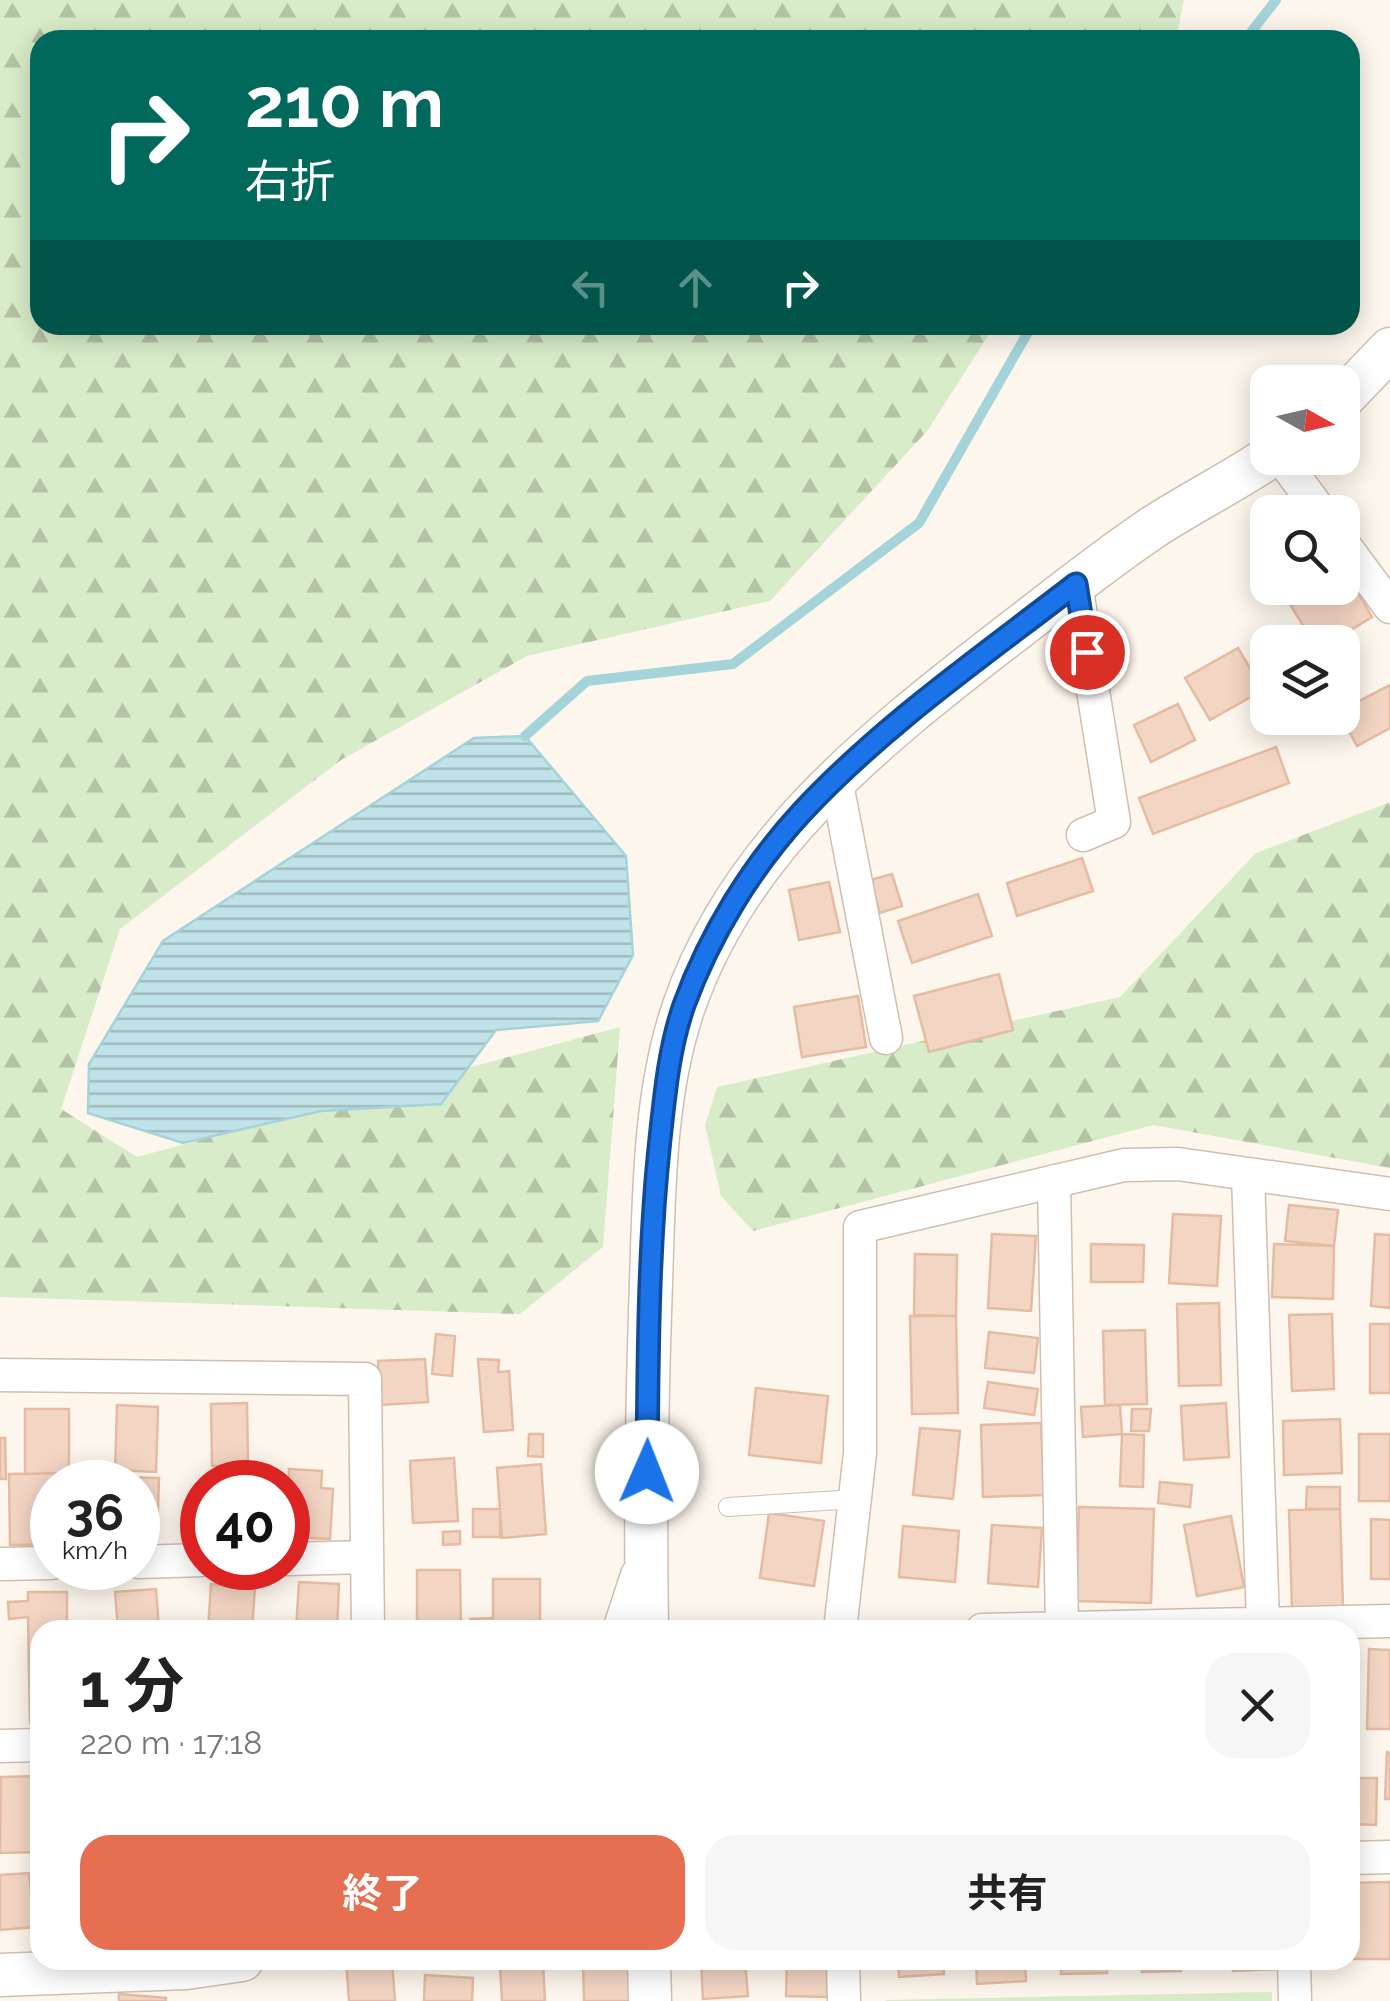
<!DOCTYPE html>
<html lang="ja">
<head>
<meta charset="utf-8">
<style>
	:root { --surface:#fff; --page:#f6f6f6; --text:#222; --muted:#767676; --accent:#e76f51 }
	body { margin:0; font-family:Raleway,"Noto Sans JP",sans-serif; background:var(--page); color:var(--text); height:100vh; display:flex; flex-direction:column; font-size:38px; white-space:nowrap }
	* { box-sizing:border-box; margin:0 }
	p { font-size:32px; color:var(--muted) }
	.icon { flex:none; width:55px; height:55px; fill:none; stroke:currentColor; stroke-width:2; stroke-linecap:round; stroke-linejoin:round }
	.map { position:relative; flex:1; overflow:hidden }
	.sheet { position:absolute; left:30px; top:1620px; width:1330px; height:350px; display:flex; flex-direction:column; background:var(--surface); border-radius:30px; box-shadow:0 5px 25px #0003 }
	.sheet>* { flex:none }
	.top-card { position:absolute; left:30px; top:30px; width:1330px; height:305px; border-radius:30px; box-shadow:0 5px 25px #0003; background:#00695c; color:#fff; overflow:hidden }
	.needle { width:65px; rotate:98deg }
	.tools { position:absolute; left:1250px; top:365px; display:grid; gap:20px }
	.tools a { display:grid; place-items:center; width:110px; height:110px; border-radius:20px; background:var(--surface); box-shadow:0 5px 25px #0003; font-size:50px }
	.speed { position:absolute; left:30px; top:1460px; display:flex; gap:20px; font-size:50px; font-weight:700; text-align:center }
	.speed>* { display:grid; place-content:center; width:130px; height:130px; border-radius:50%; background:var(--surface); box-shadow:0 5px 25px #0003; line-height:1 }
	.speed small { font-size:25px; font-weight:400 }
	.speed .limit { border:15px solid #d22; background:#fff; color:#111 }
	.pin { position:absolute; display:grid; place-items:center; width:85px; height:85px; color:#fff; margin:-42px; border:5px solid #fff; border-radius:50%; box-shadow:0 2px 10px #0007 }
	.me { position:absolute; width:110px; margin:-55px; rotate:1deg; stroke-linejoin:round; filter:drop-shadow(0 0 8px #0008) }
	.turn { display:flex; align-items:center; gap:35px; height:210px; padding:0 50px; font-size:45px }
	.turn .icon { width:130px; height:130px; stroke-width:2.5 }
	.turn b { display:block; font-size:70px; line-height:85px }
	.lanes { display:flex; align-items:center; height:95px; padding:0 50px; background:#0003; justify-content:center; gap:50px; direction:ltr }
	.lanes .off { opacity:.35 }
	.round { display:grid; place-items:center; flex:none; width:105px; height:105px; border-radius:30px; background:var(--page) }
	.overview { display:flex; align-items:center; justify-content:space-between; height:170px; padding:0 50px }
	h1 { font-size:60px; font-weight:700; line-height:75px }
	.action { display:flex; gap:20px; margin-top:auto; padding:20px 50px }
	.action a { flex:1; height:115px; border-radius:30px; background:var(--accent); color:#fff; font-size:40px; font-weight:700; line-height:115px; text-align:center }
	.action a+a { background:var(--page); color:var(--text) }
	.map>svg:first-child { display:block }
	.forest { fill:url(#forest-firs) }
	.park { fill:url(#park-tufts) }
	.water { fill:url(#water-rules); stroke:#a5d3da; stroke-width:2.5 }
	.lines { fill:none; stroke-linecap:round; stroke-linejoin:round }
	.stream { stroke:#a5d3da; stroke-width:10 }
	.building { fill:#f3d5c3; stroke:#e6bba3; stroke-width:2.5 }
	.service-casing { stroke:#d1beb0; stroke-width:20 }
	.minor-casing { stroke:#d1beb0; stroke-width:35 }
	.tertiary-casing { stroke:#d1beb0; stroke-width:45 }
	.service { stroke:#fff; stroke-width:18 }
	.minor { stroke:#fff; stroke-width:32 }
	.tertiary { stroke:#fff; stroke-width:42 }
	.route-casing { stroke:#114b97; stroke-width:25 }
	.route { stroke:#1a73e8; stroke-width:18 }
</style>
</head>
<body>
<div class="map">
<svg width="1390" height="2001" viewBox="0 0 1390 2001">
	<defs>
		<pattern id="forest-firs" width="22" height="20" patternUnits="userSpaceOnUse" patternTransform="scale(2.5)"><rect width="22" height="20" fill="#d8ecc9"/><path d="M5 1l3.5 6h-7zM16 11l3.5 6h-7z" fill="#b4c2a5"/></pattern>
		<pattern id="park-tufts" width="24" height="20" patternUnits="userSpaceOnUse" patternTransform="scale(2.5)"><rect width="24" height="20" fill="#d8ecc9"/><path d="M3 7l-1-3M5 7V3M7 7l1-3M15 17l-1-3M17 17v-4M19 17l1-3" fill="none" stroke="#b4c2a5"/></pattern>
		<pattern id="water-rules" width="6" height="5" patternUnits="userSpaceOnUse" patternTransform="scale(2.5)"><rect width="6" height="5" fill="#bfe3e8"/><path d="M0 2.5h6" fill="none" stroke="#a0bbbe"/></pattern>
	</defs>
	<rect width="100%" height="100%" fill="#fdf6ec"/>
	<!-- forest -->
	<path class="forest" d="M0 0H1184L1176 40H40V325H995L928 430 770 601 527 656 341 760 120 929 61 1109 137 1157 620 1027 603 1247 520 1314 0 1297Z
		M1390 802V1168L1153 1125 753 1231 721 1196 705 1125 717 1087 1120 997 1256 853Z"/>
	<!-- park -->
	<path class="park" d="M1272 1992V2001H886V2000Z"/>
	<!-- water -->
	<path class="water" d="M525 736 626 856 633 955 598 1021 496 1030 441 1104 321 1111 183 1143 88 1113 89 1064 163 941 474 738Z"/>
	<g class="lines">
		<!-- stream -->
		<path class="stream" d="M1245 40 1276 0
			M525 736 587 681 733 664 919 523 1032 325"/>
	</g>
	<!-- building -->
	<path class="building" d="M1346 572 1372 617 1331 642H1313L1291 606 1321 588H1342V574Z
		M1238 648 1263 690 1210 720 1185 678Z
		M1390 685V728L1357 746 1342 718V710Z
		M1178 704 1195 740 1151 762 1134 725Z
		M1276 747 1289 783 1153 834 1139 798Z
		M1082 858 1093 891 1017 916 1007 883Z
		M892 874 902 906 880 913 870 880Z
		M829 882 840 932 799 940 789 890Z
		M978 894 992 936 912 963 898 921Z
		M999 974 1013 1030 929 1052 914 996Z
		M858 996 866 1047 802 1057 794 1007Z
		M1289 1205 1338 1210 1334 1246 1285 1241Z
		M1173 1214 1221 1216 1217 1286 1169 1283Z
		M992 1234 1036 1236 1031 1311 988 1308Z
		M1375 1234 1390 1235V1308L1371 1306Z
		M1091 1244 1144 1245 1143 1282H1091Z
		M1274 1244 1334 1246 1333 1299 1272 1297Z
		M915 1254 957 1255 956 1316 914 1315Z
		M1219 1303 1221 1385 1179 1386 1177 1304Z
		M1332 1314 1334 1389 1292 1391 1289 1315Z
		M910 1316H956L958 1413 912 1414Z
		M1370 1324H1390V1393H1370Z
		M1145 1330 1147 1404 1105 1405 1103 1331Z
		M989 1332 1038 1338 1034 1373 985 1368Z
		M436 1334 455 1336 452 1376 432 1374Z
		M425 1359 428 1402 380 1405 378 1361Z
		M478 1359 499 1360 498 1372 509 1371 513 1430 484 1432Z
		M988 1382 1038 1389 1034 1415 984 1408Z
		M756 1388 828 1396 821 1463 749 1455Z
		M247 1403 248 1465 212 1466 211 1404Z
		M1226 1403 1229 1457 1184 1460 1181 1406Z
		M117 1405 158 1407 156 1472 115 1470Z
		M1120 1405 1122 1434 1083 1437 1081 1407Z
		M25 1409H69V1473L25 1474Z
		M1132 1409H1151L1149 1431H1131Z
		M1340 1419 1342 1473 1284 1475 1283 1421Z
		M1041 1423 1044 1495 983 1497 981 1425Z
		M920 1428 960 1431 953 1499 913 1495Z
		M529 1434H543V1457L528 1456Z
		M1122 1434 1144 1435 1143 1487 1120 1486Z
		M1359 1434H1390V1501H1359Z
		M0 1438H5L6 1479H0Z
		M454 1458 458 1521 413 1523 410 1461Z
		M541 1464 546 1534 502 1538 500 1511V1537H473V1509H500L497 1468Z
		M289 1469 322 1471 321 1488 333 1489 330 1539 288 1537Z
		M69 1473V1482H52V1544L10 1545 9 1474Z
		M249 1474V1482H208V1476Z
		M115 1477 159 1478 157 1540 138 1539V1482H114Z
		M1160 1482 1192 1485 1190 1507 1158 1503Z
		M1307 1487H1340V1509H1306Z
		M1079 1507 1154 1509 1151 1603 1076 1601Z
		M1340 1509 1343 1607 1292 1609 1289 1510Z
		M769 1513 824 1521 814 1586 760 1578Z
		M1231 1516 1244 1587 1197 1596 1184 1525Z
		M1371 1519 1390 1520V1579H1371Z
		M992 1525 1042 1528 1038 1587 988 1583Z
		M903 1526 959 1531 955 1582 899 1577Z
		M460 1531V1544L443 1545V1532Z
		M417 1570H460L461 1630H417Z
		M493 1579H540V1630H470V1619L493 1618V1620Z
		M299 1582 339 1584 337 1630H296Z
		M211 1584 255 1587 252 1630H208Z
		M156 1589 159 1630H118L115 1592Z
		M28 1592H67V1630H40V1723H30L28 1617 9 1619 8 1602 28 1601Z
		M1369 1649 1390 1650V1729H1367Z
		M1387 1752 1390 1753V1799H1385Z
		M38 1776V1852L0 1853 1 1777Z
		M1352 1778H1377L1376 1825 1352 1824Z
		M29 1873 34 1927 0 1930V1875Z
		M1390 1882V1959H1350V1883Z
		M346 1960H392L395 2001H349Z
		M583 1960H628L630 2001H584Z
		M701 1960H745L748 1996 703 1999Z
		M787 1960H827V1997L786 1996Z
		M898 1960H943L944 1974 899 1977Z
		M976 1960H1025L1026 1981 977 1984Z
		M1061 1960H1107V1973L1061 1974Z
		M1142 1960H1181V1971L1142 1972Z
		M1233 1960H1279L1280 1969 1233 1971Z
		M543 1963 545 2001H502L500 1965Z
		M425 1975 473 1978 472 2001H424Z
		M119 1994 166 1998V2001H119Z"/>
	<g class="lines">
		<!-- service casing -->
		<g class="service-casing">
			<path id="service" d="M728 1507 856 1499"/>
		</g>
		<!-- minor casing -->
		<g class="minor-casing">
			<path id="minor" d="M1281 458 1321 512
				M1342 542 1390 607
				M1076 584 1114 822 1083 835
				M836 779 886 1038
				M1248 1175 1263 1624
				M1054 1181 1062 1627
				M0 1375 365 1379 368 1630
				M288 1559 366 1557
				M138 1562 202 1560
				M0 1564 52 1563
				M619 1630 637 1575
				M840 1630 860 1453V1227L1124 1165 1178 1164 1390 1194
				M982 1630 1390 1621
				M0 1746 40 1745
				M1350 1858 1390 1857
				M843 1960 844 2001
				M1294 1960 1295 2001"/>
		</g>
		<!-- tertiary casing -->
		<g class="tertiary-casing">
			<path id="tertiary" d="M1342 399 1390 349
				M647 1630C645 1514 647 1398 651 1283 654 1192 654 1093 684 1006 739 847 872 741 1001 641 1051 603 1100 563 1152 528 1190 503 1231 483 1268 458
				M649 1960 650 2001
				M0 1975 186 1968 242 1960"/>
		</g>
		<!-- service -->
		<use href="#service" class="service"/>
		<!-- minor -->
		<use href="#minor" class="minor"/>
		<!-- tertiary -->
		<use href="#tertiary" class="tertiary"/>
	</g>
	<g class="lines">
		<!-- route casing -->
		<g class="route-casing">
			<path id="route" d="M647 1472C648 1361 648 1249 660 1139 665 1093 669 1048 684 1005 710 934 752 866 802 812 883 725 983 656 1076 584L1087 652"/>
		</g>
		<!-- route -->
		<use href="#route" class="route"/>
	</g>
</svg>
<div class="tools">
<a><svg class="needle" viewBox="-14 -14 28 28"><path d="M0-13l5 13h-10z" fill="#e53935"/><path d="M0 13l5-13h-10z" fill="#767676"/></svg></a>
<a><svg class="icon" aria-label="search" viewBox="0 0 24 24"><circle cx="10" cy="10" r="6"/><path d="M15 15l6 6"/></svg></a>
<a><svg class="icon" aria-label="layers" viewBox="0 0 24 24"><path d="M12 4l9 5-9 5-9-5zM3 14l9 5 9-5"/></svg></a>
</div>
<div class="speed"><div>36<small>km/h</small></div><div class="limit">40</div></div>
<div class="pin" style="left:1087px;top:652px;background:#d93025"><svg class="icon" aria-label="arrive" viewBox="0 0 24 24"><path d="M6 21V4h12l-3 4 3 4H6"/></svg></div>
<svg class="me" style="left:647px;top:1472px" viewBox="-20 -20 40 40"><circle r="19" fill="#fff"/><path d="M0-13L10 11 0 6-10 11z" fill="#1a73e8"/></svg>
<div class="top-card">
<div class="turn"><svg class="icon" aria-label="right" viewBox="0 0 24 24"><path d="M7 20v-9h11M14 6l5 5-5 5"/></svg><div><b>210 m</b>右折</div></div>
<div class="lanes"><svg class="icon off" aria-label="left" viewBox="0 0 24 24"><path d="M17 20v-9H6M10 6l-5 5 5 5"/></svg><svg class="icon off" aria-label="ahead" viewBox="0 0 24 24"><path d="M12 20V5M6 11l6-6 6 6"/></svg><svg class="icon" aria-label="right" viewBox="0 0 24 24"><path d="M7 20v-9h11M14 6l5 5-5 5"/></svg></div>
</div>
<section class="sheet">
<div class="overview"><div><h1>1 分</h1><p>220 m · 17:18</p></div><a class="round"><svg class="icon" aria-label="close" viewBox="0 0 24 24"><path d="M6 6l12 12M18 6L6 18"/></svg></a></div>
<div class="action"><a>終了</a><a>共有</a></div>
</section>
</div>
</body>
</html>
